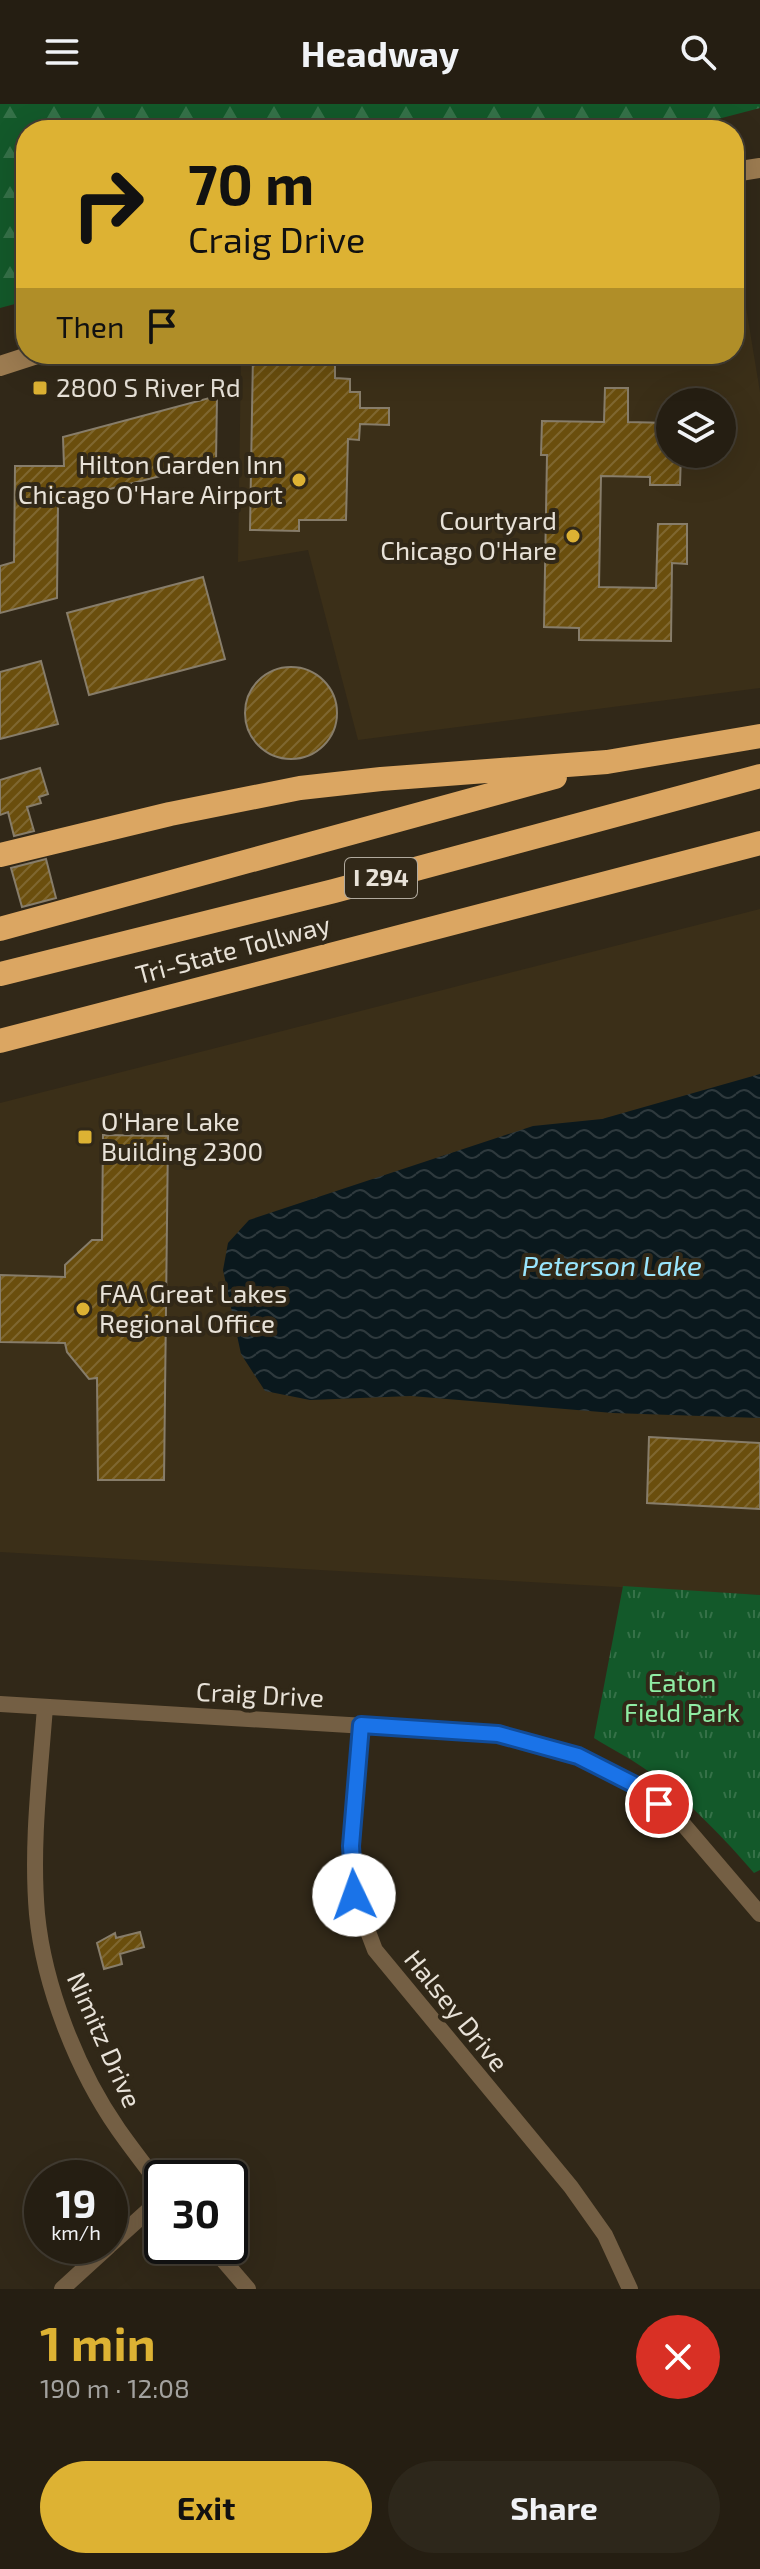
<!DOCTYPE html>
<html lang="en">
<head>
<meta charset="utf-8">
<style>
	:root { --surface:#251e12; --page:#2d271b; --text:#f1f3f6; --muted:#a3a29f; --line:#423c32; --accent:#ddb233 }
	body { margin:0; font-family:"Exo 2",sans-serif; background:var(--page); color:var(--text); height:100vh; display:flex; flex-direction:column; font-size:30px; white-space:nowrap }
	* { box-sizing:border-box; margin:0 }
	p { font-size:26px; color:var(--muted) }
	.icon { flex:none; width:44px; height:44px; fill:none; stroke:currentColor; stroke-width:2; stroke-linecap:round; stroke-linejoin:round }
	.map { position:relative; height:2185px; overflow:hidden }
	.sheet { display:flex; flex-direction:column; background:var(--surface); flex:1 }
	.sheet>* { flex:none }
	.banner { position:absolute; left:16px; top:16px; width:728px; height:244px; border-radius:32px; box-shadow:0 8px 32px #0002,0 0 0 2px var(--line); background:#ddb233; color:#111; overflow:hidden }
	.tools { position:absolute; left:656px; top:284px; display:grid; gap:16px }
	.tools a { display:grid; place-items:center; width:80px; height:80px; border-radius:50%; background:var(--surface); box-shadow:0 8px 32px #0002,0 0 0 2px var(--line); font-size:40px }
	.speed { position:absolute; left:24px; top:2056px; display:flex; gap:16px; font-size:40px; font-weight:700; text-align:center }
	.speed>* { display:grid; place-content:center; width:104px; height:104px; border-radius:50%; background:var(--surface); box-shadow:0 8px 32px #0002,0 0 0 2px var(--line); line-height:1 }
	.speed small { font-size:20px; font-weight:400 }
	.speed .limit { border:4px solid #111; border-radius:12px; background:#fff; color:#111 }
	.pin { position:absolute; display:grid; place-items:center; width:68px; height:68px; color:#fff; margin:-34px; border:4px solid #fff; border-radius:50%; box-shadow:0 2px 8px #0007 }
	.me { position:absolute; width:88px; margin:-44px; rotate:357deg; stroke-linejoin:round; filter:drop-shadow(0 0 6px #0008) }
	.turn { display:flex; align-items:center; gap:28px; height:168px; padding:0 40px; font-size:36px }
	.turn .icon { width:104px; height:104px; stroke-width:2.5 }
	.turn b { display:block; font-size:56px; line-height:68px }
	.then { display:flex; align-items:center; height:76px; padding:0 40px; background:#0003; gap:16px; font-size:30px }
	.round { display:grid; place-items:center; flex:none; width:84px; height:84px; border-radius:42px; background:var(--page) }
	.head { display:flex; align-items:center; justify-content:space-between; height:136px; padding:0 40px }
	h1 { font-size:48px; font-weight:700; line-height:60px; color:var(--accent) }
	.cta { display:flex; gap:16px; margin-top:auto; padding:16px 40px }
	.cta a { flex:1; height:92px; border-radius:48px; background:var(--accent); color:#111; font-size:32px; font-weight:700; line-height:92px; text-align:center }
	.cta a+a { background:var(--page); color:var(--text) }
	header { display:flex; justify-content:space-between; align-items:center; height:104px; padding:0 40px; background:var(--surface); font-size:36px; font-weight:700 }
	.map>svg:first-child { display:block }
	.built { fill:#3b2f18; fill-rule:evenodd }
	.grass { fill:url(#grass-tufts) }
	.forest { fill:url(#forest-firs) }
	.water { fill:url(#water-waves) }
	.building { fill:url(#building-hatch); stroke:#877d6a; stroke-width:2 }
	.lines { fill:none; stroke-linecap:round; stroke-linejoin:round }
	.minor { stroke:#745f44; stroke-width:16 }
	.secondary { stroke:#9d7c51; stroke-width:20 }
	.motorway { stroke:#dba662; stroke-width:24 }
	.route-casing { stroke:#114b97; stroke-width:20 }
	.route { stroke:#1a73e8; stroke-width:14 }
	.poi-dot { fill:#ddb233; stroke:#312818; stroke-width:3 }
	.labels { text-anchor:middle; stroke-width:8; stroke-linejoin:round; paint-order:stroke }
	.shield { fill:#312818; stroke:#b1aa9e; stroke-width:2 }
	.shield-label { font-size:24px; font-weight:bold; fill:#e8e2d8 }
	.poi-label { font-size:26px; fill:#e8e2d8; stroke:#312818; text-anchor:start }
	.street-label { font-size:26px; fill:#e8e2d8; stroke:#312818 }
	.park-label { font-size:26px; fill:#8feda4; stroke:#312818 }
	.water-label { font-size:28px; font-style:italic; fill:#99e5fd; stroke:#312818 }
</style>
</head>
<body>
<header><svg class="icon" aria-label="menu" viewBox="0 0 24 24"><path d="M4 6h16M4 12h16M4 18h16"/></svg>Headway<svg class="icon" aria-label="search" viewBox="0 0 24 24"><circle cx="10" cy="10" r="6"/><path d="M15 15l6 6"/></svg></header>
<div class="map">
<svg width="760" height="2185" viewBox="0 0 760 2185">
	<defs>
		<pattern id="grass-tufts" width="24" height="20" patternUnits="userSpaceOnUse" patternTransform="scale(2)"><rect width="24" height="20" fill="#13592a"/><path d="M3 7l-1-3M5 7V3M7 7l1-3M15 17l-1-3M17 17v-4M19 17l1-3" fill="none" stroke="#357148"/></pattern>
		<pattern id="forest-firs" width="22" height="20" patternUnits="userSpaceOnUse" patternTransform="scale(2)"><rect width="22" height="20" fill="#13592a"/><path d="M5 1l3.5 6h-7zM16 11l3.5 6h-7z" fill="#357148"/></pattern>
		<pattern id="water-waves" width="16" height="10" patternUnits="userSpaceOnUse" patternTransform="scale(2)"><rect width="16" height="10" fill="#0a181d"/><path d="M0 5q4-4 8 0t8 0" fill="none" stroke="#2e393d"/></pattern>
		<pattern id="building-hatch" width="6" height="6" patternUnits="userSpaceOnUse" patternTransform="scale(2)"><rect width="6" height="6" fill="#6a4e0d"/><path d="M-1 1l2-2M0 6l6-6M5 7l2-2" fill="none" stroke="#7f6730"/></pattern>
	</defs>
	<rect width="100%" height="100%" fill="#312818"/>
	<!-- built -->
	<path class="built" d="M734 130 760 288V584L358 636 308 446 238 458 241 250H734ZM670 298H722V350H670Z
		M760 805V1491L0 1448V999Z"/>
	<!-- grass -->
	<path class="grass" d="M623 1482 760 1491V1766L754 1769C723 1733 690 1699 652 1670 634 1656 613 1646 594 1634Z"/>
	<!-- forest -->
	<path class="forest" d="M0 0H760V4L676 26H26V197L0 204Z"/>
	<!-- water -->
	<path class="water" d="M760 970V1314L613 1309 411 1292 310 1296 265 1287 241 1250 223 1166 228 1139 249 1116 533 1022 602 1015Z"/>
	<!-- building -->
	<path class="building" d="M253 250H335V274L350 275V288H360V304H389V321L360 320 359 336 348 335 346 416H299V427L250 426Z
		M605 284H628V318L670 319V350H681L680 381H650V373L601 372 599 483 656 484 658 420H687V460L672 459 671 537 579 536V524L544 523 547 351H541L542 317 604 318Z
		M217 292 216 358 58 398 57 494 0 509V462L14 458 15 362H64L63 333Z
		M203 473 225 555 89 591 67 509Z
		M41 557 58 620 0 635V568Z
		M245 609a46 46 0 1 1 92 0a46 46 0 1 1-92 0Z
		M40 664 48 690 39 693 41 699 27 703 34 727 14 732 8 708 0 711V676Z
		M46 755 56 794 22 803 11 764Z
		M103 1031 168 1032 164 1376H98L97 1274 89 1275 67 1248 65 1239 0 1238V1171L65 1173V1161L92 1136H102Z
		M649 1333 760 1339V1405L647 1399Z
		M140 1828 144 1843 120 1850 122 1860 104 1865 97 1839 115 1829 116 1834Z"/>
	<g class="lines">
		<!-- minor -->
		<path class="minor" d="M0 1600 498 1630 578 1652 635 1681 683 1720 760 1810
			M45 1603C40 1671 31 1741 37 1810 44 1882 77 1966 118 2025 132 2045 147 2064 162 2084
			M361 1621 351 1742 354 1791 375 1846 571 2083 605 2131 630 2185
			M110 2141 162 2094
			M211 2142 248 2185
			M62 2185 109 2142"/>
		<!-- secondary -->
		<path class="secondary" d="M734 68 760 64
			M0 262 37 250"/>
		<!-- motorway -->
		<path class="motorway" d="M0 751 170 710 300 684 381 675 607 658 760 632
			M0 825 555 673
			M0 870 334 787 760 672
			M0 937 760 739"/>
	</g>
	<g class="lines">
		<!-- route casing -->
		<g class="route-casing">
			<path id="route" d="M354 1791 351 1742 361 1621 498 1630 578 1652 635 1681 659 1700"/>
		</g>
		<!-- route -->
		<use href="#route" class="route"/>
	</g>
	<!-- markers -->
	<g class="poi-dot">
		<rect x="32" y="276" width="16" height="16" rx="4"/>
		<circle cx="299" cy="376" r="8"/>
		<circle cx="573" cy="432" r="8"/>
		<rect x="77" y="1025" width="16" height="16" rx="4"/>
		<circle cx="83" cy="1205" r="8"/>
	</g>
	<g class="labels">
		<!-- shield labels -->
		<rect class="shield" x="345" y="754" width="72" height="40" rx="6"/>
		<g class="shield-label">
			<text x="381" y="782">I 294</text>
		</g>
		<!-- poi labels -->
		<g class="poi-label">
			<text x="56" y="293">2800 S River Rd</text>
			<text x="283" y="370" text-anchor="end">Hilton Garden Inn<tspan x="283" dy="30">Chicago O'Hare Airport</tspan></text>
			<text x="557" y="426" text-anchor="end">Courtyard<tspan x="557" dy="30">Chicago O'Hare</tspan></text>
			<text x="101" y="1027">O'Hare Lake<tspan x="101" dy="30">Building 2300</tspan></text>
			<text x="99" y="1199">FAA Great Lakes<tspan x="99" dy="30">Regional Office</tspan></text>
		</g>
		<!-- street labels -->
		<g class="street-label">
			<text transform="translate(233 846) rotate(-15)" y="9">Tri-State Tollway</text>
			<text transform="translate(260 1591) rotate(3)" y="9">Craig Drive</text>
			<text transform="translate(456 1907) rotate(51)" y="9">Halsey Drive</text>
			<text transform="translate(104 1936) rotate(66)" y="9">Nimitz Drive</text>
		</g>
		<!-- park labels -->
		<g class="park-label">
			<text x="682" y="1588">Eaton<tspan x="682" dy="30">Field Park</tspan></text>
		</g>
		<!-- water labels -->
		<g class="water-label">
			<text x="612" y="1172">Peterson Lake</text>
		</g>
	</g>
</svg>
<div class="tools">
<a><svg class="icon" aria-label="layers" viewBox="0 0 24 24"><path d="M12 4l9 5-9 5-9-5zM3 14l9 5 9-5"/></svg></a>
</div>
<div class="speed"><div>19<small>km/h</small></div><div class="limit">30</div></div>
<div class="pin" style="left:659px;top:1700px;background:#d93025"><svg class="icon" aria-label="arrive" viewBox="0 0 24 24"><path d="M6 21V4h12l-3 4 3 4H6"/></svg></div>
<svg class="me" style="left:354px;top:1791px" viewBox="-20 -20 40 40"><circle r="19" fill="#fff"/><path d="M0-13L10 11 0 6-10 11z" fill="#1a73e8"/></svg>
<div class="banner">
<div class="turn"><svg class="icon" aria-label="right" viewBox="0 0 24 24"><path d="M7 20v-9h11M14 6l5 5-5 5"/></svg><div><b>70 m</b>Craig Drive</div></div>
<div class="then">Then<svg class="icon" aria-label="arrive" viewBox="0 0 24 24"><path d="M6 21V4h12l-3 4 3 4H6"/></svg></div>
</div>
</div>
<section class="sheet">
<div class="head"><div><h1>1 min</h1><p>190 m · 12:08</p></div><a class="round" style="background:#d93025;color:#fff"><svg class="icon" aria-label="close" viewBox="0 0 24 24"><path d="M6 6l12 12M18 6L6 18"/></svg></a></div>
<div class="cta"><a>Exit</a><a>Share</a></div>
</section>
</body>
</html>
